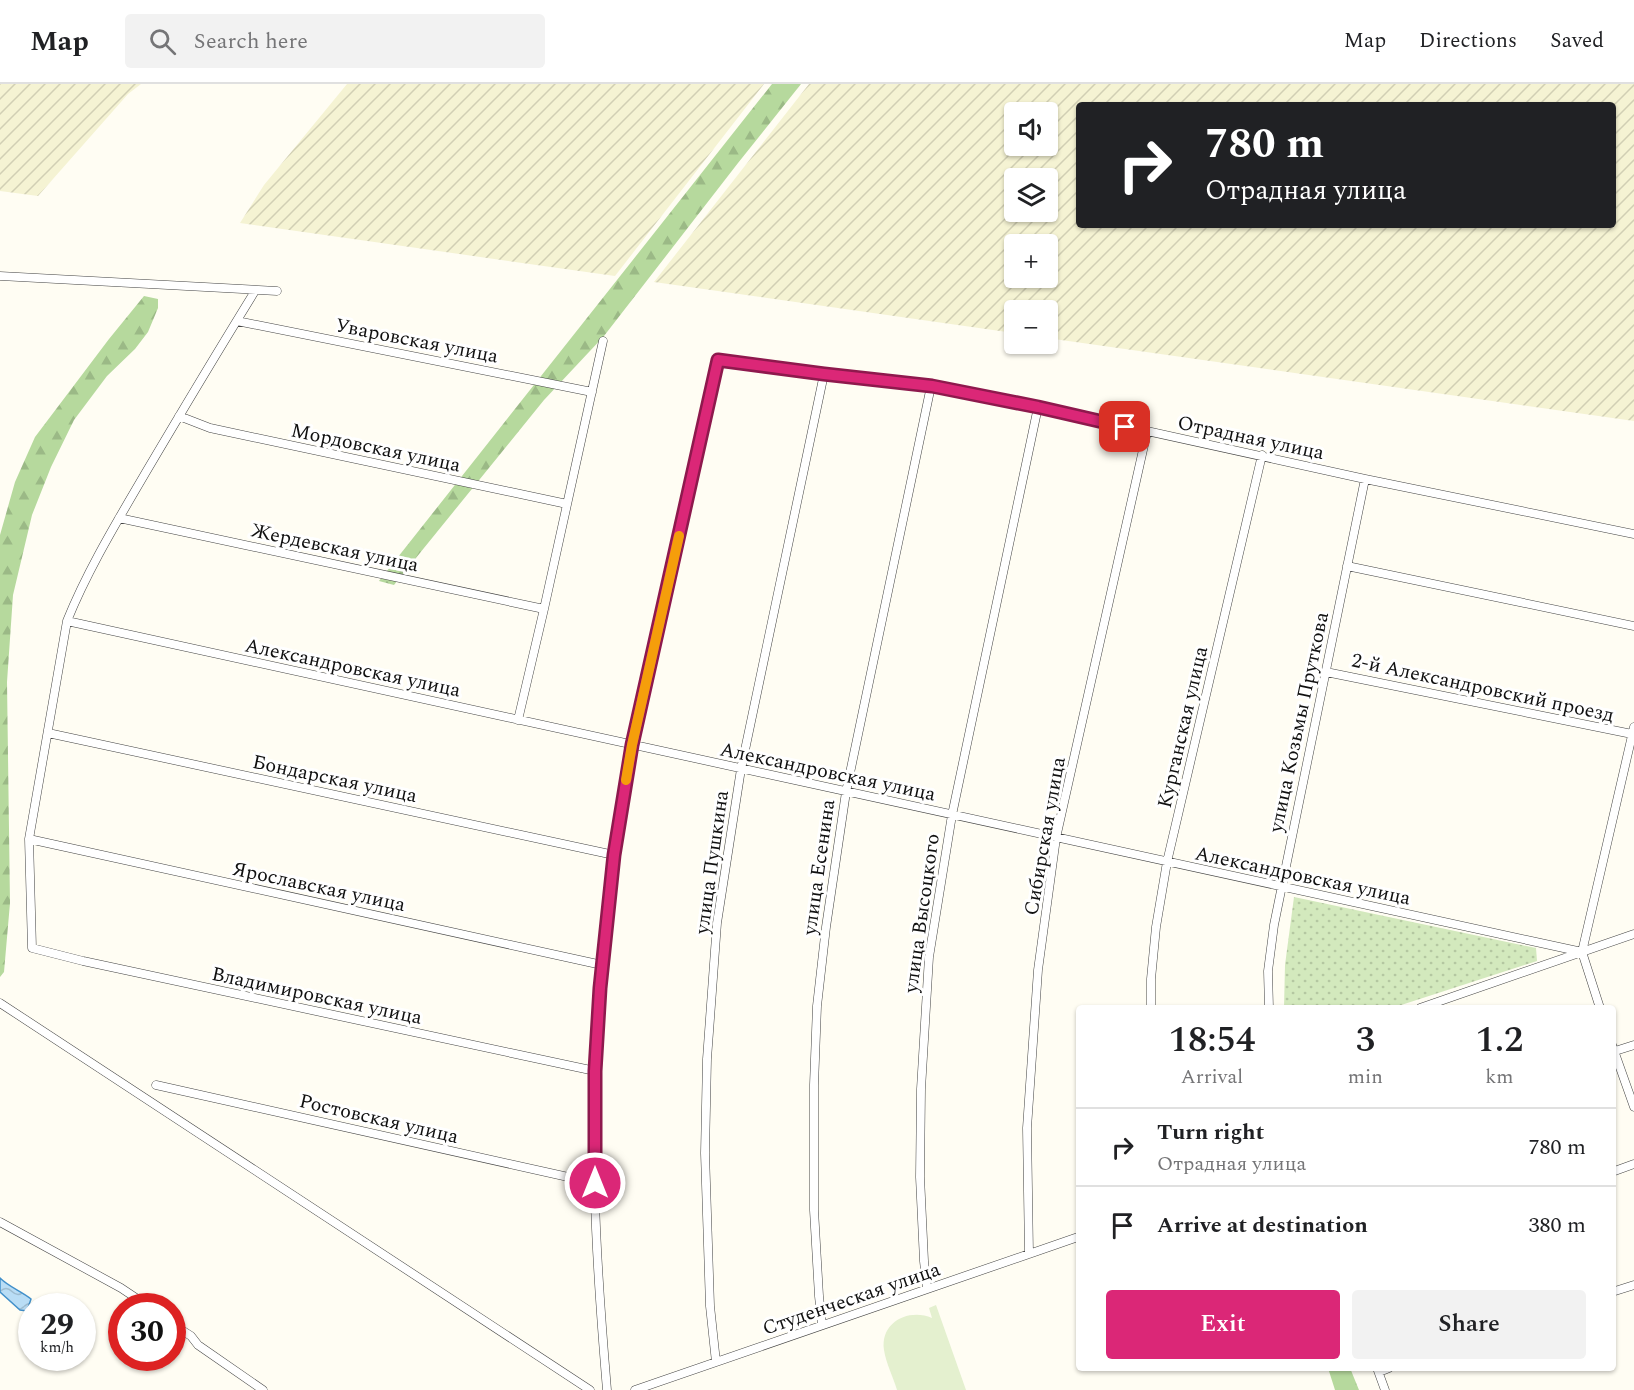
<!DOCTYPE html>
<html lang="en">
<head>
<meta charset="utf-8">
<style>
	:root { --surface:#fff; --page:#f2f2f2; --text:#202124; --muted:#757577; --line:#e0e0e0; --accent:#db2777 }
	body { margin:0; font-family:Spectral,serif; background:var(--page); color:var(--text); height:100vh; display:flex; flex-direction:column; font-size:22px; white-space:nowrap }
	* { box-sizing:border-box; margin:0 }
	p { font-size:20px; color:var(--muted) }
	.icon { flex:none; width:33px; height:33px; fill:none; stroke:currentColor; stroke-width:2; stroke-linecap:round; stroke-linejoin:round }
	.map { position:relative; flex:1; overflow:hidden }
	.panel { position:absolute; left:1076px; top:921px; width:540px; height:366px; display:flex; flex-direction:column; background:var(--surface); border-radius:6px; box-shadow:0 2px 4px #0004 }
	.panel>* { flex:none }
	.hud { position:absolute; left:1076px; top:18px; width:540px; height:126px; border-radius:6px; box-shadow:0 2px 4px #0004; background:#202124; color:#fff; overflow:hidden }
	.controls { position:absolute; left:1004px; top:18px; display:grid; gap:12px }
	.controls a { display:grid; place-items:center; width:54px; height:54px; border-radius:6px; background:var(--surface); box-shadow:0 2px 4px #0004; font-size:30px }
	.speed { position:absolute; left:18px; top:1209px; display:flex; gap:12px; font-size:30px; font-weight:700; text-align:center }
	.speed>* { display:grid; place-content:center; width:78px; height:78px; border-radius:50%; background:var(--surface); box-shadow:0 2px 4px #0004; line-height:1 }
	.speed small { font-size:15px; font-weight:400 }
	.speed .limit { border:9px solid #d22; background:#fff; color:#111 }
	.pin { position:absolute; display:grid; place-items:center; width:51px; height:51px; color:#fff; margin:-26px; border-radius:12px; box-shadow:0 3px 9px #0006 }
	.me { position:absolute; width:66px; margin:-33px; rotate:0deg; stroke-linejoin:round; filter:drop-shadow(0 0 4px #0008) }
	.turn { display:flex; align-items:center; gap:21px; height:126px; padding:0 30px; font-size:27px }
	.turn .icon { width:78px; height:78px; stroke-width:2.5 }
	.turn b { display:block; font-size:42px; line-height:51px }
	.eta { display:flex; justify-content:space-evenly; align-items:center; height:102px; text-align:center }
	.eta b { font-size:36px; font-weight:600; line-height:42px }
	.cta { display:flex; gap:12px; margin-top:auto; padding:12px 30px }
	.cta a { flex:1; height:69px; border-radius:6px; background:var(--accent); color:#fff; font-size:24px; font-weight:600; line-height:69px; text-align:center }
	.cta a+a { background:var(--page); color:var(--text) }
	ul { padding:0; list-style:none }
	li { display:flex; align-items:center; gap:18px; height:78px; padding:0 30px; border-top:2px solid var(--line) }
	li div { flex:1 }
	li b { display:block; font-size:22px }
	li em { font-style:normal }
	header { display:flex; align-items:center; gap:36px; box-sizing:border-box; height:84px; padding:0 30px; background:var(--surface); border-bottom:2px solid var(--line) }
	header strong { font-size:28px }
	nav { display:flex; gap:33px; margin-inline-start:auto; font-size:21px }
	.search { width:420px; height:54px; background:var(--page); display:flex; align-items:center; gap:15px; box-sizing:border-box; padding:0 21px; border-radius:6px; color:var(--muted); font-size:22px }
	.map>svg:first-child { display:block }
	.farmland { fill:url(#farmland-furrows); fill-rule:evenodd }
	.grass { fill:url(#grass-dots) }
	.forest { fill:url(#forest-firs) }
	.pitch { fill:#e4f0cf }
	.water { fill:url(#water-waves); stroke:#4290ca; stroke-width:1.5 }
	.lines { fill:none; stroke-linecap:round; stroke-linejoin:round }
	.minor-casing { stroke:#434343; stroke-width:9 }
	.minor { stroke:#fff; stroke-width:8 }
	.route-casing { stroke:#8e194d; stroke-width:15 }
	.route { stroke:#db2777; stroke-width:10 }
	.slow { stroke:#f59e0b; stroke-width:10 }
	.labels { text-anchor:middle; stroke-width:6; stroke-linejoin:round; paint-order:stroke }
	.street-label { font-size:20px; fill:#101010; stroke:#fff }
</style>
</head>
<body>
<header>
<strong>Map</strong>
<div class="search"><svg class="icon" aria-label="search" viewBox="0 0 24 24"><circle cx="10" cy="10" r="6"/><path d="M15 15l6 6"/></svg>Search here</div>
<nav><a>Map</a><a>Directions</a><a>Saved</a></nav>
</header>
<div class="map">
<svg width="1634" height="1306" viewBox="0 0 1634 1306">
	<defs>
		<pattern id="farmland-furrows" width="10" height="10" patternUnits="userSpaceOnUse" patternTransform="scale(1.5)"><rect width="10" height="10" fill="#f5f3d3"/><path d="M-1 1l2-2M0 10L10 0M9 11l2-2" fill="none" stroke="#d1cfb4"/></pattern>
		<pattern id="grass-dots" width="8" height="8" patternUnits="userSpaceOnUse" patternTransform="scale(1.5)"><rect width="8" height="8" fill="#d3e9bd"/><path d="M2 2h.1M6 6h.1" fill="none" stroke="#b4c7a1" stroke-width="1.8" stroke-linecap="round"/></pattern>
		<pattern id="forest-firs" width="22" height="20" patternUnits="userSpaceOnUse" patternTransform="scale(1.5)"><rect width="22" height="20" fill="#b6d99d"/><path d="M5 1l3.5 6h-7zM16 11l3.5 6h-7z" fill="#9bb986"/></pattern>
		<pattern id="water-waves" width="16" height="10" patternUnits="userSpaceOnUse" patternTransform="scale(1.5)"><rect width="16" height="10" fill="#b9ddf5"/><path d="M0 5q4-4 8 0t8 0" fill="none" stroke="#9ebdd1"/></pattern>
	</defs>
	<rect width="100%" height="100%" fill="#fffdf3"/>
	<!-- farmland -->
	<path class="farmland" d="M0 0H141L128 10 38 112 0 107Z
		M347 0H764L615 192 240 139 264 101Z
		M809 0H1634V337L1047 254V226H1014V249L654 198ZM1078 21H1612V141H1078ZM1014 28H1047V62H1014ZM1014 94H1047V128H1014ZM1014 160H1047V194H1014Z"/>
	<!-- grass -->
	<path class="grass" d="M1294 813 1536 864 1537 877 1392 924H1284L1285 881Z"/>
	<!-- forest -->
	<path class="forest" d="M772 0H801L738 79 604 252 544 316 394 501 379 497Z
		M144 212 158 215V224L148 248 135 265 107 292 74 336 51 383 32 431 13 511 7 598 10 819 4 888 0 893V451L15 398 35 353 109 255Z
		M1328 1284H1350L1359 1306H1335Z"/>
	<!-- pitch -->
	<path class="pitch" d="M936 1221 966 1306H897C893 1293 886 1279 884 1266 880 1238 909 1224 932 1234L929 1224Z"/>
	<!-- water -->
	<path class="water" d="M0 1194C9 1203 21 1207 31 1215L27 1227 20 1226 0 1208Z"/>
	<g class="lines">
		<!-- minor casing -->
		<g class="minor-casing">
			<path id="minor" d="M0 192 277 207
				M255 207C218 267 182 327 146 388 118 436 88 485 67 537L29 755 32 864 83 877 595 987
				M237 237 592 308
				M179 332 210 344 567 420
				M119 434 544 525
				M1347 482 1634 542
				M67 537 1582 868
				M1326 588 1632 650 1634 649
				M518 636 544 525 603 257
				M48 649 614 771
				M29 755 602 881
				M0 919 590 1306
				M1151 924V895L1156 843 1167 778 1262 371
				M1269 924 1268 887 1274 841 1365 395
				M1420 924 1634 850
				M1600 924 1582 868 1634 643
				M1612 961 1634 1023
				M1612 968 1634 961
				M156 1001 595 1099
				M1612 1088 1634 1080
				M0 1138 121 1204 148 1222
				M1029 1170 1027 1044 1038 886 1056 754 1147 348
				M927 1205 924 1177 920 1093 921 1005 929 873 952 731 1038 323
				M1612 1208 1634 1201
				M172 1240 191 1252 198 1261 263 1306
				M822 1241 819 1212 814 1126V1001L817 922 826 843 846 708 931 302
				M716 1278 710 1222 705 1069 707 975 717 839 741 685 824 290
				M1377 1284 1385 1306
				M1379 1288 1389 1284
				M607 1306C598 1200 591 1094 595 987 599 878 613 768 632 661L718 276 824 290 931 302 1038 323 1365 395 1634 450
				M635 1306 1078 1153"/>
		</g>
		<!-- minor -->
		<use href="#minor" class="minor"/>
	</g>
	<g class="lines">
		<!-- route casing -->
		<g class="route-casing">
			<path id="route" d="M595 1099V987L600 904 614 771 632 661 718 276 824 290 932 302 1038 323 1125 343"/>
		</g>
		<!-- route -->
		<use href="#route" class="route"/>
		<!-- slow -->
		<path class="slow" d="M626 696 632 661 679 452"/>
	</g>
	<g class="labels">
		<!-- street labels -->
		<g class="street-label">
			<text transform="translate(417 256) rotate(11)" y="7">Уваровская улица</text>
			<text transform="translate(1251 353) rotate(12)" y="7">Отрадная улица</text>
			<text transform="translate(376 363) rotate(12)" y="7">Мордовская улица</text>
			<text transform="translate(335 463) rotate(12)" y="7">Жердевская улица</text>
			<text transform="translate(353 583) rotate(12)" y="7">Александровская улица</text>
			<text transform="translate(1483 603) rotate(12)" y="7">2-й Александровский проезд</text>
			<text transform="translate(1298 638) rotate(-78)" y="7">улица Козьмы Пруткова</text>
			<text transform="translate(1182 643) rotate(-77)" y="7">Курганская улица</text>
			<text transform="translate(828 687) rotate(12)" y="7">Александровская улица</text>
			<text transform="translate(335 694) rotate(12)" y="7">Бондарская улица</text>
			<text transform="translate(1044 752) rotate(-80)" y="7">Сибирская улица</text>
			<text transform="translate(711 778) rotate(-82)" y="7">улица Пушкина</text>
			<text transform="translate(818 783) rotate(-82)" y="7">улица Есенина</text>
			<text transform="translate(1303 791) rotate(12)" y="7">Александровская улица</text>
			<text transform="translate(319 802) rotate(12)" y="7">Ярославская улица</text>
			<text transform="translate(921 829) rotate(-82)" y="7">улица Высоцкого</text>
			<text transform="translate(317 911) rotate(12)" y="7">Владимировская улица</text>
			<text transform="translate(379 1034) rotate(13)" y="7">Ростовская улица</text>
			<text transform="translate(851 1214) rotate(-19)" y="7">Студенческая улица</text>
		</g>
	</g>
</svg>
<div class="controls">
<a><svg class="icon" aria-label="sound" viewBox="0 0 24 24"><path d="M4 9h4l5-4v14l-5-4H4zM17 9q2 3 0 6"/></svg></a>
<a><svg class="icon" aria-label="layers" viewBox="0 0 24 24"><path d="M12 4l9 5-9 5-9-5zM3 14l9 5 9-5"/></svg></a>
<a>+</a>
<a>−</a>
</div>
<div class="speed"><div>29<small>km/h</small></div><div class="limit">30</div></div>
<div class="pin" style="left:1125px;top:343px;background:#d93025"><svg class="icon" aria-label="arrive" viewBox="0 0 24 24"><path d="M6 21V4h12l-3 4 3 4H6"/></svg></div>
<svg class="me" style="left:595px;top:1099px" viewBox="-20 -20 40 40"><circle r="17" fill="#db2777" stroke="#fff" stroke-width="3"/><path d="M0-11L8 9 0 5-8 9z" fill="#fff"/></svg>
<div class="hud">
<div class="turn"><svg class="icon" aria-label="right" viewBox="0 0 24 24"><path d="M7 20v-9h11M14 6l5 5-5 5"/></svg><div><b>780 m</b>Отрадная улица</div></div>
</div>
<section class="panel">
<div class="eta">
<div><b>18:54</b><p>Arrival</p></div>
<div><b>3</b><p>min</p></div>
<div><b>1.2</b><p>km</p></div>
</div>
<ul>
<li><svg class="icon" aria-label="right" viewBox="0 0 24 24"><path d="M7 20v-9h11M14 6l5 5-5 5"/></svg><div><b>Turn right</b><p>Отрадная улица</p></div><em>780 m</em></li>
<li><svg class="icon" aria-label="arrive" viewBox="0 0 24 24"><path d="M6 21V4h12l-3 4 3 4H6"/></svg><div><b>Arrive at destination</b></div><em>380 m</em></li>
</ul>
<div class="cta"><a>Exit</a><a>Share</a></div>
</section>
</div>
</body>
</html>
